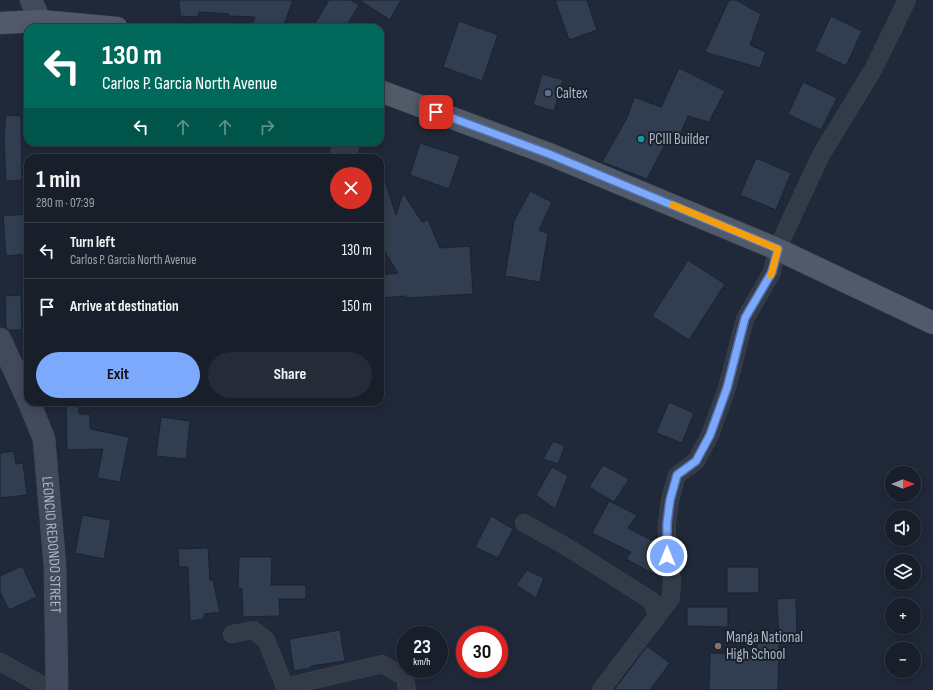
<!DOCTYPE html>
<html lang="en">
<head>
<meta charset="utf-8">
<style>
	:root { --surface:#181f2b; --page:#252c37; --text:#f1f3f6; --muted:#9fa2a9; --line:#363d47; --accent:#7ca9fc }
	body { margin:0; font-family:"Sofia Sans Condensed",sans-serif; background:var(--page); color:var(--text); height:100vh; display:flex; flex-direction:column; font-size:15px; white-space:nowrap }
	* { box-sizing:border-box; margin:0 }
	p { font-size:13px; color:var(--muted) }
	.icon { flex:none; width:22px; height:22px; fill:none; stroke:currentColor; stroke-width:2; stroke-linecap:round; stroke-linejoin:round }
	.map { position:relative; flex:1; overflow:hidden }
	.sheet { position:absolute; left:24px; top:154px; width:360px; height:252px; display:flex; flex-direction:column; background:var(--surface); border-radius:12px; box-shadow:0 2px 10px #0003,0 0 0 1px var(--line) }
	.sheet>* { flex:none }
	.top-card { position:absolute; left:24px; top:24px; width:360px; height:122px; border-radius:12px; box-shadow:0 2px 10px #0003,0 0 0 1px var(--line); background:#00695c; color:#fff; overflow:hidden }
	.needle { width:26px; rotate:90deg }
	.fabs { position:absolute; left:885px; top:466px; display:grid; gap:8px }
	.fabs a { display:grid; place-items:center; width:36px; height:36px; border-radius:50%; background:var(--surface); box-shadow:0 2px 10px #0003,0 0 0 1px var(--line); font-size:20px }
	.speed { position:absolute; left:396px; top:626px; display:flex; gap:8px; font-size:20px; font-weight:700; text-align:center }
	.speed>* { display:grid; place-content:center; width:52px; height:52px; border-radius:50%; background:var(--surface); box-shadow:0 2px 10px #0003,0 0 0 1px var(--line); line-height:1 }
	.speed small { font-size:10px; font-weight:400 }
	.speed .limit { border:6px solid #d22; background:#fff; color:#111 }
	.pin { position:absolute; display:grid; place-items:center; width:34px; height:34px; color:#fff; margin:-17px; border-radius:8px; box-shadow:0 2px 6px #0006 }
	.me { position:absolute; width:44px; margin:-22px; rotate:0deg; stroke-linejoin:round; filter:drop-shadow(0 0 3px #0008) }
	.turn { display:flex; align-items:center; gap:14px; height:84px; padding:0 12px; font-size:18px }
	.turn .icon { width:52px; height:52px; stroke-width:2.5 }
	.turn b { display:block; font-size:28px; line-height:34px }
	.lanes { display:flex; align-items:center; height:38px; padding:0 12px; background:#0003; justify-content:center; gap:20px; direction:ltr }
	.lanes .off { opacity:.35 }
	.round { display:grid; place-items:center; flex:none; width:42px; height:42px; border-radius:21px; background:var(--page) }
	.summary { display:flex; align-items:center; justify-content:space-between; height:68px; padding:0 12px }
	h1 { font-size:24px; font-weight:700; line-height:30px }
	.action { display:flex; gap:8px; margin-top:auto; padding:8px 12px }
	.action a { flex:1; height:46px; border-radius:24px; background:var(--accent); color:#111; font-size:16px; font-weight:700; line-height:46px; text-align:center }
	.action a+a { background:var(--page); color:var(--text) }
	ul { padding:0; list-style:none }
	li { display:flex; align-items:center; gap:12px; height:56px; padding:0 12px; border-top:1px solid var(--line) }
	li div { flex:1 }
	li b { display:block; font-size:15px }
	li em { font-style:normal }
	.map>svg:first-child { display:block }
	.building { fill:#313d50; stroke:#1b232f }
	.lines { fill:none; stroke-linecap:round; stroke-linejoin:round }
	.street-casing { stroke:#3d4553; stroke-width:18 }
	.secondary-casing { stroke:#3d4553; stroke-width:23 }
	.primary-casing { stroke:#3d4553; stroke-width:23 }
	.street { stroke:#333b49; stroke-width:17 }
	.secondary { stroke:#414a5c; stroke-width:22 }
	.primary { stroke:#515a69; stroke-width:22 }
	.route-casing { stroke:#516ea4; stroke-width:10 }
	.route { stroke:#7ca9fc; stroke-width:7 }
	.slow { stroke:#f59e0b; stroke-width:7 }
	.service-dot { fill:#5c6f8a; stroke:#19212d; stroke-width:1.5 }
	.culture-dot { fill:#0f9aa8; stroke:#19212d; stroke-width:1.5 }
	.education-dot { fill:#8d6e63; stroke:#19212d; stroke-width:1.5 }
	.labels { text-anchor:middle; stroke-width:4; stroke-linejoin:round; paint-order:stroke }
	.poi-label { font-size:15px; fill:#adb6c6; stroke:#19212d; text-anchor:start }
	.street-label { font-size:15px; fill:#adb6c6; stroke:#19212d }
</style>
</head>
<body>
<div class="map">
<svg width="933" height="690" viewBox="0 0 933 690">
	<rect width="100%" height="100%" fill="#202939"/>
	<!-- building -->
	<path class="building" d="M179 0H293L283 28H262L252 25 255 17 229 16V14L199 12 198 17 180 16Z
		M329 0H351L359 5 345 28H312Z
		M359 0H401L390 20Z
		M555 0H587L597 30 569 40Z
		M729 0H736L761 14 750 45 766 52 760 68 705 52Z
		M831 16 862 31 846 66 815 51Z
		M459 21 498 35 482 81 443 67Z
		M679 68 725 91 709 122 688 116 679 137 671 133 647 179 602 162 628 116 634 97 661 107Z
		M542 74 563 80 554 111 533 105Z
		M803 82 837 98 821 130 788 114Z
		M6 115 21 116 22 180 6 181 4 138Z
		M332 142H362L357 158H345L329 153Z
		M420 143 460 156 449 189 410 175Z
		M756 158 791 173 776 210 740 195Z
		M380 175H383L396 215 403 193 422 222 428 220 440 248 470 246 473 294 406 298V296L380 298V275L398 273 380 244Z
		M530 191 552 202 539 230 548 234 540 282 505 276 514 221Z
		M28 214V254L6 256 3 216Z
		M688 260 725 284 689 340 652 316Z
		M21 295 22 330H8L6 328 5 296Z
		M66 402H79V414H90V429L129 437 120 482 97 478 103 449 67 450Z
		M669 402 694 413 682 443 656 433Z
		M161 417 190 421 186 459 156 456Z
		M553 441 565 446 558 464 543 459Z
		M14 451 16 464 23 463 27 495 0 498V453Z
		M603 465 629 479 614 502 589 487Z
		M552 467 568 476 555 509 536 495Z
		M609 501 637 515 628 528 657 543V558L661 578 626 559 631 552 592 533Z
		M82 515 111 520 104 559 75 553Z
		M491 516 513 529 498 558 475 547Z
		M208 548 210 580H213L220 612 204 614V619L190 621 188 567H179L178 549Z
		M239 557H272L271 585H306V599H279L280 616 243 617 242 589H238Z
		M22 566 37 597 9 610 0 592V576Z
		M727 567H759V593H727Z
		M527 570 544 578 536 598 516 585Z
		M796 598 797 642 779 643 777 599Z
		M687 607H728V627L687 626Z
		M340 630 345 661 311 666V668L294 671 289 639Z
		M757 643H779L778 690H709L710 653 757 654Z
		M647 646 670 663 650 690H614Z"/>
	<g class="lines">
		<!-- street casing -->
		<g class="street-casing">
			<path id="street" d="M524 523 567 547 652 601 657 615
				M232 634 253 630 266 640 285 687 382 664 405 677 407 690
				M0 662 51 690
				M601 690 671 598 672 580 667 556V523L670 500 677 475 696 461 710 435 727 388 745 319 772 272 777 249 821 155 874 68 907 0"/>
		</g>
		<!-- secondary casing -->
		<g class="secondary-casing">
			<g id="secondary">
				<path d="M31 0 40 21"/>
				<path d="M0 339 28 400"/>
				<path id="s1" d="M29 402 44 439 55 566 57 690"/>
			</g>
		</g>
		<!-- primary casing -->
		<g class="primary-casing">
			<path id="primary" d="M0 23 40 21 117 28
				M380 91 549 154 777 249 933 323"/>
		</g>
		<!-- street -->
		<use href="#street" class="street"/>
		<!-- secondary -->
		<use href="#secondary" class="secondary"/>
		<!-- primary -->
		<use href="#primary" class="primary"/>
	</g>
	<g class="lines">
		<!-- route casing -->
		<g class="route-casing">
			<path id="route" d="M436 112 549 154 778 249 772 272 745 318 727 388 710 435 696 461 677 475 670 500 667 523V556"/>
		</g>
		<!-- route -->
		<use href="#route" class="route"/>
		<!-- slow -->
		<path class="slow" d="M673 205 778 249 771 275"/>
	</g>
	<!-- markers -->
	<circle class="service-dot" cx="548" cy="93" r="4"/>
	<circle class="culture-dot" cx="641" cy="139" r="4"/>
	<circle class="education-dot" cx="718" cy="646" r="4"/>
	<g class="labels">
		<!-- poi labels -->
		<g class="poi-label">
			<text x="556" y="98">Caltex</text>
			<text x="649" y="144">PCIII Builder</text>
			<text x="726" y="642">Manga National<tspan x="726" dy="17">High School</tspan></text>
		</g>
		<!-- street labels -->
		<g class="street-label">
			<text dy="5" stroke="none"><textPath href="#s1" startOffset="146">LEONCIO REDONDO STREET</textPath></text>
		</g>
	</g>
</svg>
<div class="fabs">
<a><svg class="needle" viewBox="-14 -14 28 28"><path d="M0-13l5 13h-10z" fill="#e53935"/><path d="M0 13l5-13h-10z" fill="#9fa2a9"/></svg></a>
<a><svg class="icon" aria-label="sound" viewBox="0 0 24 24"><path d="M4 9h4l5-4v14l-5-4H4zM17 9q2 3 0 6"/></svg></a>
<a><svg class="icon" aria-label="layers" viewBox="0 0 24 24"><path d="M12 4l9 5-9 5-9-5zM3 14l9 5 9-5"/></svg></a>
<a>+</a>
<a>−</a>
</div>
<div class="speed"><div>23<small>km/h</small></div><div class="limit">30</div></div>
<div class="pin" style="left:436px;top:112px;background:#d93025"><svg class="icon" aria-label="arrive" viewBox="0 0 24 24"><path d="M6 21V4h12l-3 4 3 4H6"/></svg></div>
<svg class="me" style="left:667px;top:556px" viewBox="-20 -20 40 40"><circle r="17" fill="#7ca9fc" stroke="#fff" stroke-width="3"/><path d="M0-11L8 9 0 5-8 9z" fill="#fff"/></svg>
<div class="top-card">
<div class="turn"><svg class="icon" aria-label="left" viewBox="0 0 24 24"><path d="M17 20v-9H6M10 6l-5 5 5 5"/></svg><div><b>130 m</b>Carlos P. Garcia North Avenue</div></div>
<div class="lanes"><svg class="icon" aria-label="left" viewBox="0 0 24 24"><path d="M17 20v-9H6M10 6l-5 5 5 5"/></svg><svg class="icon off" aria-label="ahead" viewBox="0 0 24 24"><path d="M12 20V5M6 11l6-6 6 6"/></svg><svg class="icon off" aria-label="ahead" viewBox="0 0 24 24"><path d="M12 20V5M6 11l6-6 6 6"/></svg><svg class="icon off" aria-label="right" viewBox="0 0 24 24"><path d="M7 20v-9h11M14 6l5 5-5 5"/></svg></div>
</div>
<section class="sheet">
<div class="summary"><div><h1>1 min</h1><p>280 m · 07:39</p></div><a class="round" style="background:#d93025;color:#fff"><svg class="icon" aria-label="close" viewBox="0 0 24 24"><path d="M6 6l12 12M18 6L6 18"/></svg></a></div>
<ul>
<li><svg class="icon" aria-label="left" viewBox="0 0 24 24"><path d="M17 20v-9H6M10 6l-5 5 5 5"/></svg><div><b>Turn left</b><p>Carlos P. Garcia North Avenue</p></div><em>130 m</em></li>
<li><svg class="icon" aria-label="arrive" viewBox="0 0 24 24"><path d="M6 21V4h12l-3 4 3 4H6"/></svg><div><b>Arrive at destination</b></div><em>150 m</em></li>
</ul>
<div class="action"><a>Exit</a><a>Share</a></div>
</section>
</div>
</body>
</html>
